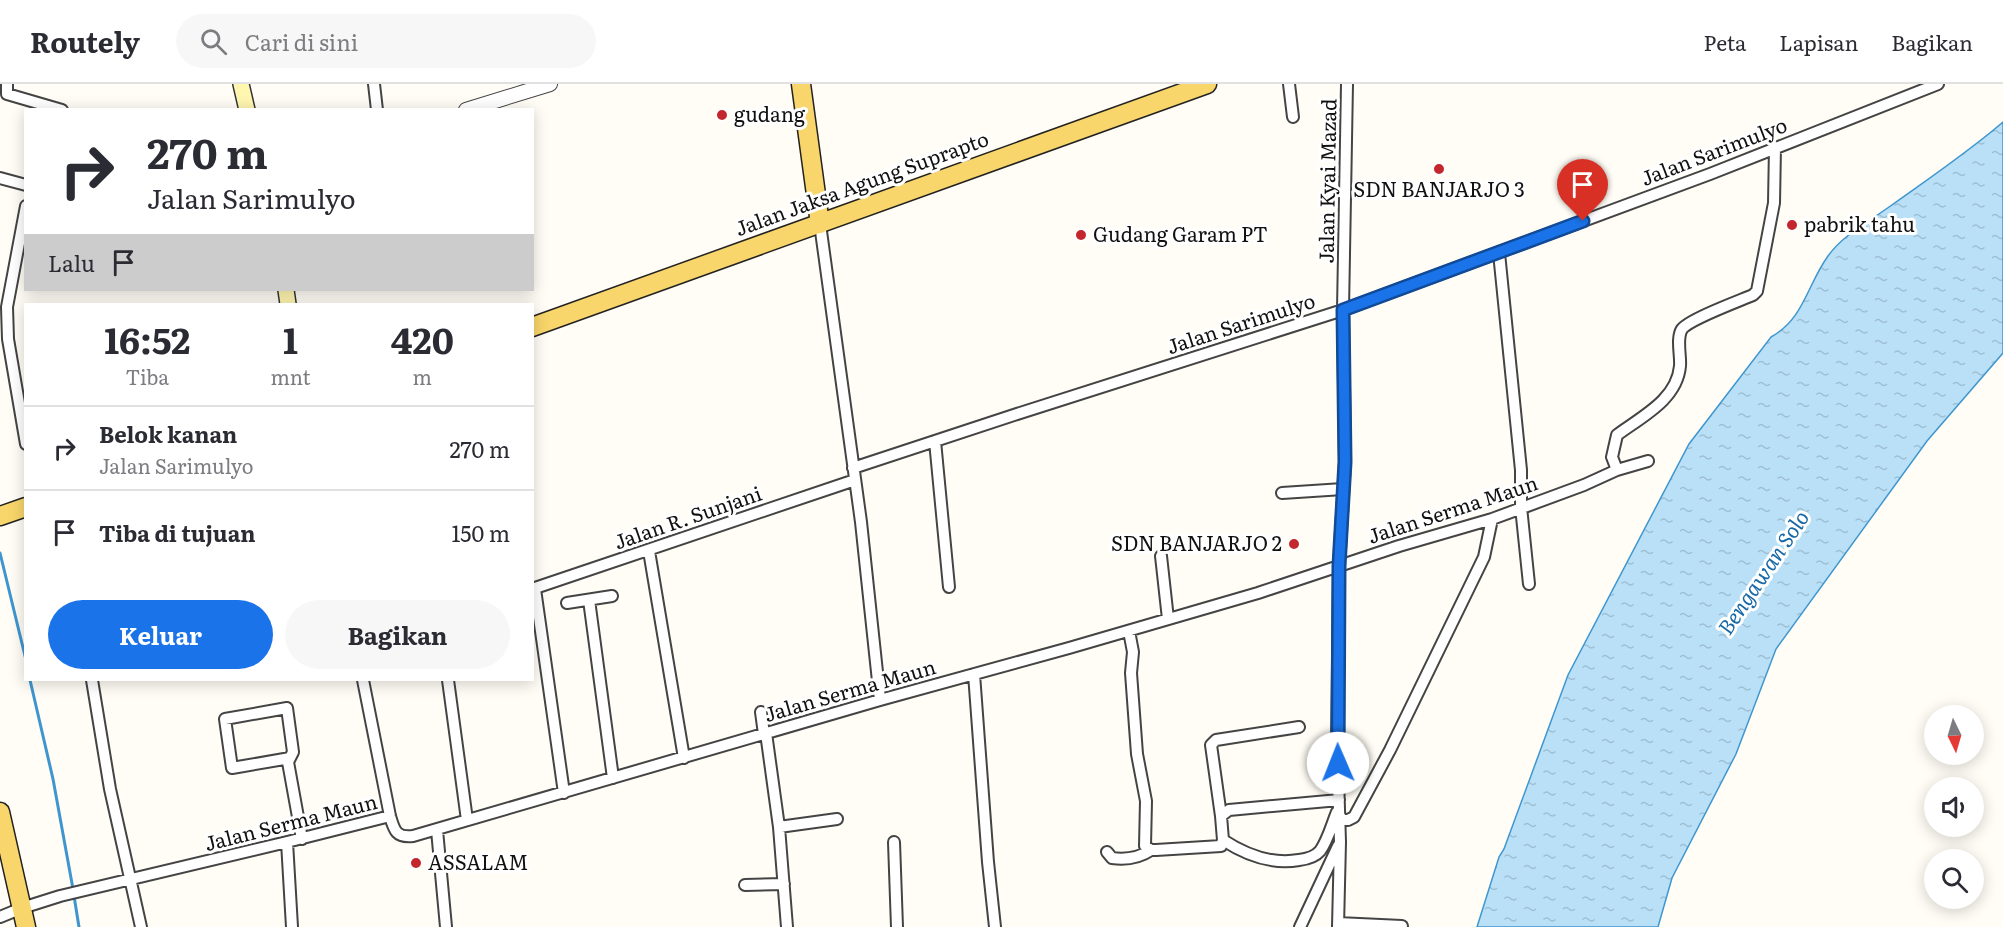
<!DOCTYPE html>
<html lang="id">
<head>
<meta charset="utf-8">
<style>
	:root { --surface:#fff; --page:#f7f7f7; --text:#2b2b33; --muted:#7c7c81; --line:#e1e1e2; --accent:#1a73e8 }
	body { margin:0; font-family:Literata,serif; background:var(--page); color:var(--text); height:100vh; display:flex; flex-direction:column; font-size:22px; white-space:nowrap }
	* { box-sizing:border-box; margin:0 }
	p { font-size:20px; color:var(--muted) }
	.icon { flex:none; width:33px; height:33px; fill:none; stroke:currentColor; stroke-width:2; stroke-linecap:round; stroke-linejoin:round }
	.map { position:relative; flex:1; overflow:hidden }
	.panel { position:absolute; left:24px; top:219px; width:510px; height:378px; display:flex; flex-direction:column; background:var(--surface); border-radius:0px; box-shadow:0 3px 15px #0003 }
	.panel>* { flex:none }
	.guide { position:absolute; left:24px; top:24px; width:510px; height:183px; border-radius:0px; box-shadow:0 3px 15px #0003; background:#fff; color:var(--text); overflow:hidden }
	.needle { width:39px; rotate:175deg }
	.fabs { position:absolute; left:1924px; top:621px; display:grid; gap:12px }
	.fabs a { display:grid; place-items:center; width:60px; height:60px; border-radius:50%; background:var(--surface); box-shadow:0 3px 15px #0003; font-size:30px }
	.pin { position:absolute; display:grid; place-items:center; width:51px; height:51px; color:#fff; margin:-62px -26px; border-radius:50% 50% 50% 0; rotate:-45deg; box-shadow:0 0 6px #0007 }
	.pin .icon { rotate:45deg }
	.me { position:absolute; width:66px; margin:-33px; rotate:359deg; stroke-linejoin:round; filter:drop-shadow(0 0 4px #0008) }
	.turn { display:flex; align-items:center; gap:21px; height:126px; padding:0 24px; font-size:27px }
	.turn .icon { width:78px; height:78px; stroke-width:2.5 }
	.turn b { display:block; font-size:42px; line-height:51px }
	.then { display:flex; align-items:center; height:57px; padding:0 24px; background:#0003; gap:12px; font-size:22px }
	.eta { display:flex; justify-content:space-evenly; align-items:center; height:102px; text-align:center }
	.eta b { font-size:36px; font-weight:700; line-height:42px }
	.button { display:flex; gap:12px; margin-top:auto; padding:12px 24px }
	.button a { flex:1; height:69px; border-radius:36px; background:var(--accent); color:#fff; font-size:24px; font-weight:700; line-height:69px; text-align:center }
	.button a+a { background:var(--page); color:var(--text) }
	ul { padding:0; list-style:none }
	li { display:flex; align-items:center; gap:18px; height:84px; padding:0 24px; border-top:2px solid var(--line) }
	li div { flex:1 }
	li b { display:block; font-size:22px }
	li em { font-style:normal }
	header { display:flex; align-items:center; gap:36px; box-sizing:border-box; height:84px; padding:0 30px; background:var(--surface); border-bottom:2px solid var(--line) }
	header strong { font-size:28px }
	nav { display:flex; gap:33px; margin-inline-start:auto; font-size:21px }
	.search { width:420px; height:54px; background:var(--page); display:flex; align-items:center; gap:15px; box-sizing:border-box; padding:0 21px; border-radius:33px; color:var(--muted); font-size:22px }
	.map>svg:first-child { display:block }
	.water { fill:url(#water-ripples); stroke:#3f96cf; stroke-width:1.5 }
	.lines { fill:none; stroke-linecap:round; stroke-linejoin:round }
	.stream { stroke:#3f96cf; stroke-width:3 }
	.minor-casing { stroke:#444; stroke-width:14 }
	.tertiary-casing { stroke:#444; stroke-width:16 }
	.secondary-casing { stroke:#333; stroke-width:18 }
	.primary-casing { stroke:#222; stroke-width:21 }
	.minor { stroke:#fff; stroke-width:10 }
	.tertiary { stroke:#fff; stroke-width:14 }
	.secondary { stroke:#fff6b0; stroke-width:15 }
	.primary { stroke:#f9d66b; stroke-width:18 }
	.route-casing { stroke:#114b97; stroke-width:15 }
	.route { stroke:#1a73e8; stroke-width:10 }
	.poi-dot { fill:#c4262e; stroke:#fff; stroke-width:2 }
	.labels { text-anchor:middle; stroke-width:6; stroke-linejoin:round; paint-order:stroke }
	.poi-label { font-size:20px; fill:#111; stroke:#fff; text-anchor:start }
	.street-label { font-size:20px; fill:#111; stroke:#fff }
	.water-label { font-size:21px; font-style:italic; fill:#1768a6; stroke:#fff }
</style>
</head>
<body>
<header>
<strong>Routely</strong>
<div class="search"><svg class="icon" aria-label="search" viewBox="0 0 24 24"><circle cx="10" cy="10" r="6"/><path d="M15 15l6 6"/></svg>Cari di sini</div>
<nav><a>Peta</a><a>Lapisan</a><a>Bagikan</a></nav>
</header>
<div class="map">
<svg width="2003" height="843" viewBox="0 0 2003 843">
	<defs>
		<pattern id="water-ripples" width="26" height="14" patternUnits="userSpaceOnUse" patternTransform="scale(1.5)"><rect width="26" height="14" fill="#b9e0f7"/><path d="M2 4q2-2 4 0t4 0M15 11q2-2 4 0t4 0" fill="none" stroke="#9ebfd3"/></pattern>
	</defs>
	<rect width="100%" height="100%" fill="#fffdf5"/>
	<!-- water -->
	<path class="water" d="M2003 38V269L1927 357 1776 565 1736 670 1672 794 1658 843H1477L1499 773 1504 765 1568 591 1689 360 1771 253C1804 235 1807 201 1828 172 1843 151 1868 138 1889 123 1928 95 1967 69 2003 38Z"/>
	<g class="lines">
		<!-- stream -->
		<path class="stream" d="M0 469 26 576
			M30 596 53 695 73 805
			M74 812 79 843"/>
		<!-- minor casing -->
		<g class="minor-casing">
			<path id="minor" d="M7 0V10L62 26
				M374 0 377 26
				M1289 0 1293 33
				M0 94 26 101
				M26 122 7 223 8 255 26 360
				M820 140 861 438 880 616
				M1499 169 1521 386V423L1529 500
				M935 357 949 503
				M853 384 1017 330 1343 226 1710 90 1938 0
				M1617 386 1648 377
				M1282 409 1343 405
				M649 467 684 674
				M1161 472 1168 535
				M532 505 855 396
				M535 505 564 709
				M589 516 613 694
				M567 519 612 512
				M1129 547 1133 568 1131 589 1137 670 1146 717 1145 762 1151 766H1156L1221 762 1223 756 1221 732 1229 726 1339 716
				M974 590 988 778 995 843
				M92 596 110 705 141 843
				M363 596 390 732C394 746 396 754 413 752L880 616 1069 564 1258 509 1399 462 1492 435 1584 401 1617 386 1612 373 1617 351C1641 333 1677 316 1680 282 1681 272 1676 254 1682 245 1690 235 1739 217 1753 211L1757 207 1774 119 1775 63
				M448 596 467 736
				M761 628 764 650
				M766 649 779 743 787 843
				M290 674 232 684 225 635 287 624 293 668 288 678 302 755
				M1221 732 1211 661 1216 656 1299 643
				M1340 732 1342 736H1348L1354 733 1390 666 1484 473 1492 435
				M779 743 837 735
				M437 746 446 843
				M1223 756C1246 771 1271 781 1299 776 1307 775 1315 773 1320 767 1328 756 1332 740 1337 728
				M287 758 292 843
				M894 758 897 843
				M1107 768 1112 774C1126 776 1139 774 1151 766
				M745 801 784 800
				M0 833 22 824 60 812 287 758 390 732
				M1338 839 1402 842
				M1300 843 1338 762
				M1338 843 1340 758 1337 660 1339 482 1345 378 1343 226 1347 0"/>
		</g>
		<!-- tertiary casing -->
		<g class="tertiary-casing">
			<path id="tertiary" d="M466 26 550 0"/>
		</g>
		<!-- secondary casing -->
		<g class="secondary-casing">
			<path id="secondary" d="M241 0 247 26
				M286 206 288 220"/>
		</g>
		<!-- primary casing -->
		<g class="primary-casing">
			<path id="primary" d="M801 0 820 140
				M532 243 1207 0
				M0 432 26 423
				M0 728 26 843"/>
		</g>
		<!-- minor -->
		<use href="#minor" class="minor"/>
		<!-- tertiary -->
		<use href="#tertiary" class="tertiary"/>
		<!-- secondary -->
		<use href="#secondary" class="secondary"/>
		<!-- primary -->
		<use href="#primary" class="primary"/>
	</g>
	<g class="lines">
		<!-- route casing -->
		<g class="route-casing">
			<path id="route" d="M1338 679 1339 482 1345 378 1343 226 1583 137"/>
		</g>
		<!-- route -->
		<use href="#route" class="route"/>
	</g>
	<!-- markers -->
	<g class="poi-dot">
		<circle cx="722" cy="31" r="6"/>
		<circle cx="1439" cy="85" r="6"/>
		<circle cx="1792" cy="141" r="6"/>
		<circle cx="1081" cy="151" r="6"/>
		<circle cx="1294" cy="460" r="6"/>
		<circle cx="416" cy="779" r="6"/>
	</g>
	<g class="labels">
		<!-- poi labels -->
		<g class="poi-label">
			<text x="734" y="38">gudang</text>
			<text x="1439" y="113" text-anchor="middle">SDN BANJARJO 3</text>
			<text x="1804" y="148">pabrik tahu</text>
			<text x="1093" y="158">Gudang Garam PT</text>
			<text x="1282" y="467" text-anchor="end">SDN BANJARJO 2</text>
			<text x="428" y="786">ASSALAM</text>
		</g>
		<!-- street labels -->
		<g class="street-label">
			<text transform="translate(1714 68) rotate(-21)" y="7">Jalan Sarimulyo</text>
			<text transform="translate(1328 97) rotate(-89)" y="7">Jalan Kyai Mazad</text>
			<text transform="translate(862 100) rotate(-20)" y="7">Jalan Jaksa Agung Suprapto</text>
			<text transform="translate(1241 240) rotate(-18)" y="7">Jalan Sarimulyo</text>
			<text transform="translate(1453 426) rotate(-18)" y="7">Jalan Serma Maun</text>
			<text transform="translate(688 434) rotate(-19)" y="7">Jalan R. Sunjani</text>
			<text transform="translate(850 607) rotate(-16)" y="7">Jalan Serma Maun</text>
			<text transform="translate(291 739) rotate(-14)" y="7">Jalan Serma Maun</text>
		</g>
		<!-- water labels -->
		<g class="water-label">
			<text transform="translate(1764 489) rotate(-56)" y="7">Bengawan Solo</text>
		</g>
	</g>
</svg>
<div class="fabs">
<a><svg class="needle" viewBox="-14 -14 28 28"><path d="M0-13l5 13h-10z" fill="#e53935"/><path d="M0 13l5-13h-10z" fill="#7c7c81"/></svg></a>
<a><svg class="icon" aria-label="sound" viewBox="0 0 24 24"><path d="M4 9h4l5-4v14l-5-4H4zM17 9q2 3 0 6"/></svg></a>
<a><svg class="icon" aria-label="search" viewBox="0 0 24 24"><circle cx="10" cy="10" r="6"/><path d="M15 15l6 6"/></svg></a>
</div>
<div class="pin" style="left:1583px;top:137px;background:#d93025"><svg class="icon" aria-label="arrive" viewBox="0 0 24 24"><path d="M6 21V4h12l-3 4 3 4H6"/></svg></div>
<svg class="me" style="left:1338px;top:679px" viewBox="-20 -20 40 40"><circle r="19" fill="#fff"/><path d="M0-13L10 11 0 6-10 11z" fill="#1a73e8"/></svg>
<div class="guide">
<div class="turn"><svg class="icon" aria-label="right" viewBox="0 0 24 24"><path d="M7 20v-9h11M14 6l5 5-5 5"/></svg><div><b>270 m</b>Jalan Sarimulyo</div></div>
<div class="then">Lalu<svg class="icon" aria-label="arrive" viewBox="0 0 24 24"><path d="M6 21V4h12l-3 4 3 4H6"/></svg></div>
</div>
<section class="panel">
<div class="eta">
<div><b>16:52</b><p>Tiba</p></div>
<div><b>1</b><p>mnt</p></div>
<div><b>420</b><p>m</p></div>
</div>
<ul>
<li><svg class="icon" aria-label="right" viewBox="0 0 24 24"><path d="M7 20v-9h11M14 6l5 5-5 5"/></svg><div><b>Belok kanan</b><p>Jalan Sarimulyo</p></div><em>270 m</em></li>
<li><svg class="icon" aria-label="arrive" viewBox="0 0 24 24"><path d="M6 21V4h12l-3 4 3 4H6"/></svg><div><b>Tiba di tujuan</b></div><em>150 m</em></li>
</ul>
<div class="button"><a>Keluar</a><a>Bagikan</a></div>
</section>
</div>
</body>
</html>
